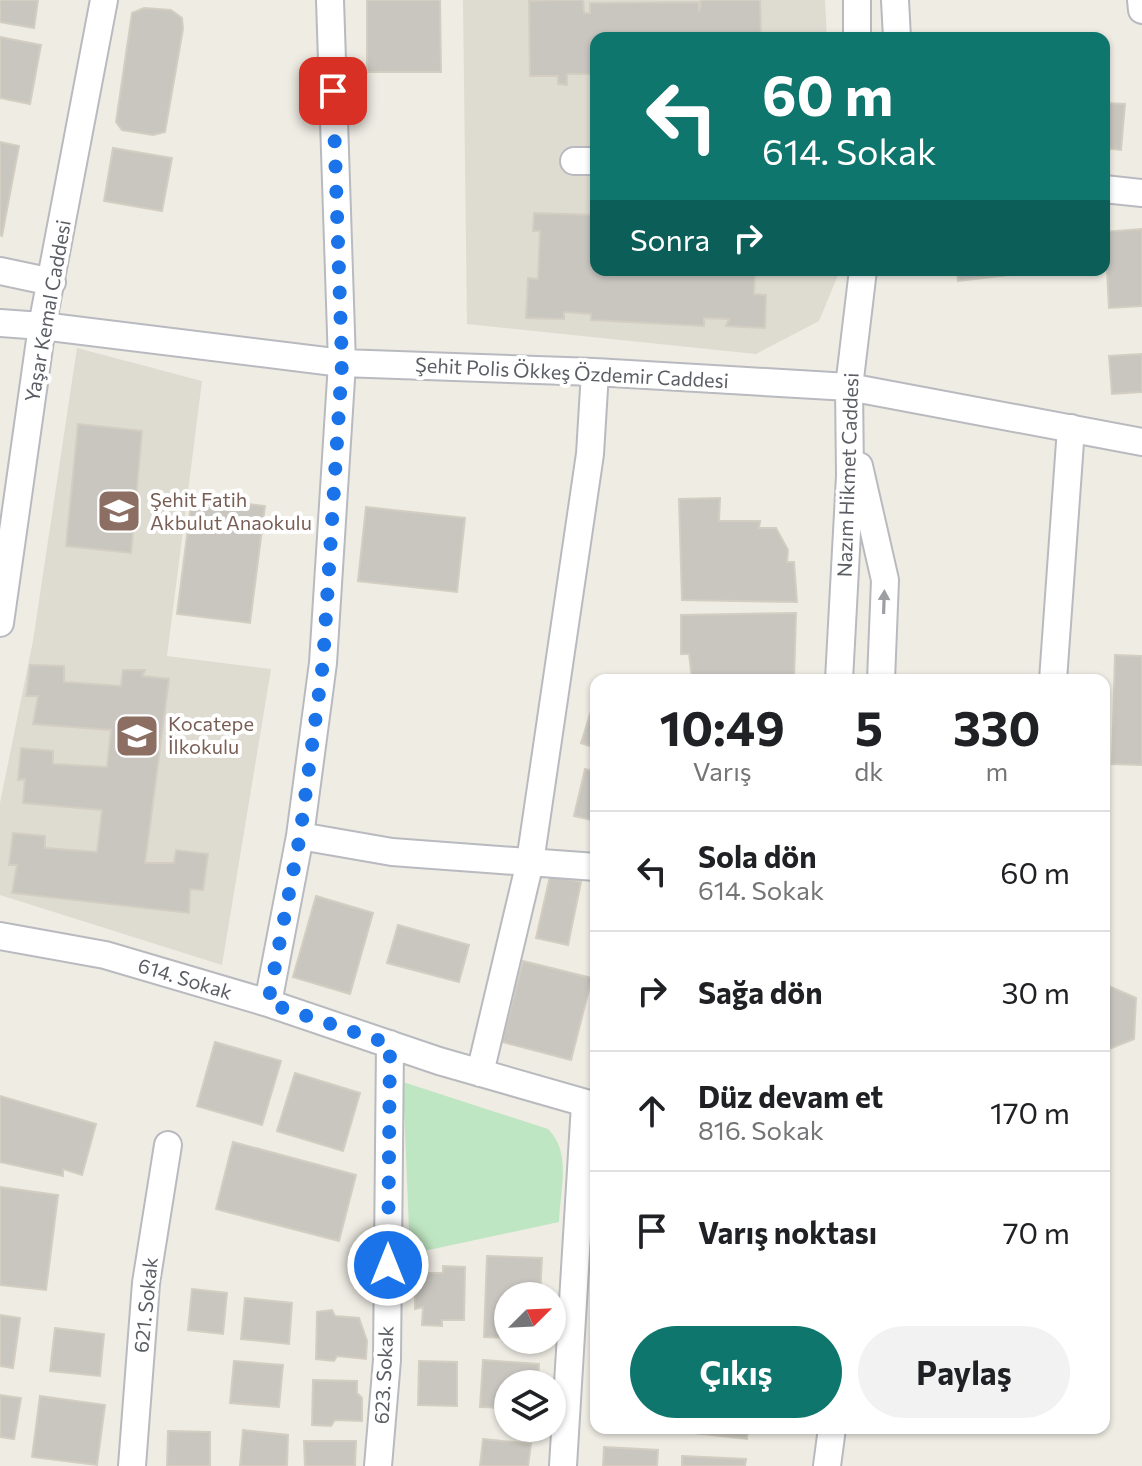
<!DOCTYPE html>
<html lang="tr">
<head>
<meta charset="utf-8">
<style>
	:root { --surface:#fff; --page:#f2f2f2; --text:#202124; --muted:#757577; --line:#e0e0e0; --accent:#0f766e }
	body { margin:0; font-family:Commissioner,sans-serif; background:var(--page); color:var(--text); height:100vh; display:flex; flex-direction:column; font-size:30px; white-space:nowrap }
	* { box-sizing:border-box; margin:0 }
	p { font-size:26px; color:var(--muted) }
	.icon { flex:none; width:44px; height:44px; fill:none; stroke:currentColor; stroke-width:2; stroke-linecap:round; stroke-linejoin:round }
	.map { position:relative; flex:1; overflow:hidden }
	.panel { position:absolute; left:590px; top:674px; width:520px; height:760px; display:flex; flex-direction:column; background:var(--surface); border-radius:16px; box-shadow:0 2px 6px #0004 }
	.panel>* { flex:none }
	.banner { position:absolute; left:590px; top:32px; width:520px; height:244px; border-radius:16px; box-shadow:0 2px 6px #0004; background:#0f766e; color:#fff; overflow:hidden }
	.needle { width:52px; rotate:66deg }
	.fabs { position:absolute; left:494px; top:1282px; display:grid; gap:16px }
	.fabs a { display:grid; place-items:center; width:72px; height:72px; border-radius:50%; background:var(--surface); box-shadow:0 2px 6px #0004; font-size:40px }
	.pin { position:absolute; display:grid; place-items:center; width:68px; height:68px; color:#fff; margin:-34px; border-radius:16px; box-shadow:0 4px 12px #0006 }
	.me { position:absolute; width:88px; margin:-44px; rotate:0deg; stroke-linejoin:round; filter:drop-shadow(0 0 6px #0008) }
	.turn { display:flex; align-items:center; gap:28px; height:168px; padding:0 40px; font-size:36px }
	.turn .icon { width:104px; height:104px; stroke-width:2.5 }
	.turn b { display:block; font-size:56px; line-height:68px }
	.then { display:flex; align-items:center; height:76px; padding:0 40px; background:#0003; gap:16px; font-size:30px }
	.eta { display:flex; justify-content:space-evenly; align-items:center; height:136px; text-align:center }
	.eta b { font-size:48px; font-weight:700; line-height:56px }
	.button { display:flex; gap:16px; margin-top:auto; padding:16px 40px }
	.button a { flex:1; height:92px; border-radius:48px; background:var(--accent); color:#fff; font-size:32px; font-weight:700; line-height:92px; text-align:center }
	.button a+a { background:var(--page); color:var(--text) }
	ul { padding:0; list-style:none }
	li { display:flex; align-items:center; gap:24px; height:120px; padding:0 40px; border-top:2px solid var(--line) }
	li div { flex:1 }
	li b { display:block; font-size:30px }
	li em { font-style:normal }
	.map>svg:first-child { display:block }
	.education { fill:#dedbd1 }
	.green { fill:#bfe6c2 }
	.building { fill:#c9c6c0; stroke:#d3cec1; stroke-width:2 }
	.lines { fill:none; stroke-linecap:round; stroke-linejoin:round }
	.minor-casing { stroke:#b8babf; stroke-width:30 }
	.minor { stroke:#fff; stroke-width:26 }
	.oneway { fill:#9d9ea2 }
	.route { stroke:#1a73e8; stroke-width:14; stroke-dasharray:0 25.2 }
	.labels { text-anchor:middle; stroke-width:8; stroke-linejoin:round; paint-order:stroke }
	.street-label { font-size:20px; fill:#5b5e64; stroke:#fff }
	.education-label { font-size:20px; fill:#785e54; stroke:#fff; text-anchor:start }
</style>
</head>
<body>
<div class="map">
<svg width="1142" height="1466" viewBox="0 0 1142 1466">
	<rect width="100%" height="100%" fill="#eeece3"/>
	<!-- education -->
	<path class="education" d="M463 0H825L827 38H596V270H838V275L819 321 756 354 467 324Z
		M77 348 202 381 167 656 271 669 222 965 0 895V803L33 641Z"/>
	<!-- green -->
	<path class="green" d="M403 1082 548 1129C572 1152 560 1191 559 1222L410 1254Z"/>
	<!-- building -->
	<path class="building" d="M0 0H38L34 28 0 22Z
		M367 0H440L441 72H367Z
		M557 0H583L584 13H590V3L699 2V12L701 0H760L761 38H596V85L595 74H567V85L558 84V76H530L529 1Z
		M144 8 171 10 182 18 183 29 165 132 153 135 122 130 116 122 132 13Z
		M0 37 41 45 30 104 0 98Z
		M1104 103 1125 104 1121 150 1104 148Z
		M0 142 19 146 2 236 0 235Z
		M113 148 172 158 162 211 104 201Z
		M534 213 596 215V270H755L754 294 766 295 765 328 726 326 729 319 704 318V326L591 320V314L564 312V319L526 318 528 278 538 279 540 231H533Z
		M1142 229V306L1109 308 1105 232Z
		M957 270H1019V274L958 281Z
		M1142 354V392L1112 394 1109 356Z
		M78 424 142 431 131 553 66 546Z
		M192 497 265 506 250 623 177 614Z
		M720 498 719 521H760L759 528H776L788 550 787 562H794L797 602 682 600 679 499Z
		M366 507 465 518 457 592 358 581Z
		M796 613 794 680 692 679 689 654H681V615Z
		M1115 655 1142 656V765L1112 764Z
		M30 665 64 666V682L121 686 123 670H145L142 676 169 679 145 863H174L176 850 208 854 203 890 190 889 189 913 12 893 17 865H9L13 833 45 836V848L97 852 102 810 23 803 25 779 18 780 21 748 53 751V764L107 767 111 730 33 724 38 696H26Z
		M596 695V748L581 743Z
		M585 769 596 772V821L574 816Z
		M550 876 581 882 568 945 536 938Z
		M316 896 373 913 350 994 293 977Z
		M398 925 469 945 459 982 387 963Z
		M523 961 592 978 571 1060 502 1042Z
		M1104 984 1136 998 1134 1039 1104 1051Z
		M215 1042 281 1061 262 1125 197 1106Z
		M295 1073 360 1093 343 1151 277 1131Z
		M0 1096 96 1124 82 1175 63 1169V1176L0 1162Z
		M233 1142 356 1175 339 1241 216 1209Z
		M0 1187 58 1195 46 1290 0 1285Z
		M487 1256 542 1258 540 1296H508V1338L484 1337Z
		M443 1266 465 1267 464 1320H442V1326L422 1325 423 1307 415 1309V1285L422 1283 423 1273H443Z
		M192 1289 227 1293 223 1334 188 1330Z
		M245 1298 292 1303 289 1344 241 1339Z
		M332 1310 335 1316 359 1318 367 1341 366 1359 337 1356 334 1361 316 1359 317 1312Z
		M0 1315 20 1318 13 1368 0 1366Z
		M55 1328 104 1334 100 1376 50 1371Z
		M483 1360 539 1364 538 1384H508V1408L480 1407Z
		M234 1361 283 1365 279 1407 230 1403Z
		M419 1361 457 1362V1406L418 1405Z
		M313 1380 357 1381V1393L362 1398V1421L335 1420 331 1426 312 1425Z
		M0 1395 21 1398 14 1439 0 1437Z
		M40 1396 105 1405 97 1465 32 1457Z
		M685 1428H748L747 1439 685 1432Z
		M243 1430 288 1435 287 1466H240Z
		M168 1431 210 1432V1466H167Z
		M483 1439 531 1444 528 1466H480Z
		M304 1441H356L355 1466H305Z
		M604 1447 658 1450 657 1466H603Z
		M682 1456 746 1459 745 1466H682Z"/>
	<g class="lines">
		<!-- minor casing -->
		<g class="minor-casing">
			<path id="minor" d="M857 0V38
				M895 0 897 38
				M1141 0 1142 10
				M574 161H596
				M1104 189 1142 193
				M0 271 52 282
				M0 323 42 326 342 363 595 372 849 387 1142 442
				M859 466 885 580 881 680
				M0 623 42 326 104 0
				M839 680 850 476 849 387 863 270
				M1053 680 1071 428
				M300 836 392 852 596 867
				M0 936 105 955 268 1003 439 1061 596 1106
				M268 1003 300 836 323 663 342 363 330 0
				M480 1073 530 862 590 454 595 372
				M132 1466 146 1283 168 1145
				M378 1466 387 1360 390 1044
				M563 1466 585 1104
				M827 1466 832 1428"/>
		</g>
		<!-- minor -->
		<use href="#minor" class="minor"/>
	</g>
	<!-- one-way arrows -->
	<defs><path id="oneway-solid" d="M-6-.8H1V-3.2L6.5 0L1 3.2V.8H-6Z" transform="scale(2)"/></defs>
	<use class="oneway" href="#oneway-solid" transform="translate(884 602) rotate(-88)"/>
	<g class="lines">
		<!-- route -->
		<path class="route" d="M333 91 342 363 323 663 300 836 268 1003 390 1044 388 1265"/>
	</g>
	<!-- icons -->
	<defs>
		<g id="school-square" transform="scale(2.3)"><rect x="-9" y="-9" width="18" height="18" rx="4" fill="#8d6e63" stroke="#fff"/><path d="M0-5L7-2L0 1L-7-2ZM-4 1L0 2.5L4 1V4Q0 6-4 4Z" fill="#fff"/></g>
	</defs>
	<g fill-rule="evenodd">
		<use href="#school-square" x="119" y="511"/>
		<use href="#school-square" x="137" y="736"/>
	</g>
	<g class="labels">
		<!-- street labels -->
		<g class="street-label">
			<text transform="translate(48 311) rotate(-80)" y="7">Yaşar Kemal Caddesi</text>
			<text transform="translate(572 373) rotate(3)" y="7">Şehit Polis Ökkeş Özdemir Caddesi</text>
			<text transform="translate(848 475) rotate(-88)" y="7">Nazım Hikmet Caddesi</text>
			<text transform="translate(185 979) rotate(17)" y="7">614. Sokak</text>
			<text transform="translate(146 1305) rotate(-84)" y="7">621. Sokak</text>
			<text transform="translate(384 1375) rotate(-87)" y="7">623. Sokak</text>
		</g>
		<!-- education labels -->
		<g class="education-label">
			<text x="150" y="507">Şehit Fatih<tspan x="150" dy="23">Akbulut Anaokulu</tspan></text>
			<text x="168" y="731">Kocatepe<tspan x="168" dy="23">İlkokulu</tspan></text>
		</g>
	</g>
</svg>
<div class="fabs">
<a><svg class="needle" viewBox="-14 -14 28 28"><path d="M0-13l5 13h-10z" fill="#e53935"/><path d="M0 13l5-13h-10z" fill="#757577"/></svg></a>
<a><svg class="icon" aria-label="layers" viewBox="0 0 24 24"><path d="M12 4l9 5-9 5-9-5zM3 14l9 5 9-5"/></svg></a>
</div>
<div class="pin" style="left:333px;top:91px;background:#d93025"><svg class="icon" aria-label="arrive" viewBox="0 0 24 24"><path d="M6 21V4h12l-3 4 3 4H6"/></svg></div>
<svg class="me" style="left:388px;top:1265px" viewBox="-20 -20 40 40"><circle r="17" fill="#1a73e8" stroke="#fff" stroke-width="3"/><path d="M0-11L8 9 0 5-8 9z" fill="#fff"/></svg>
<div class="banner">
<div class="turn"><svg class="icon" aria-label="left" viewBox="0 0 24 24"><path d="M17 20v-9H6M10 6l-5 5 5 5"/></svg><div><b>60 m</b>614. Sokak</div></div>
<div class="then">Sonra<svg class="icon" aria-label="right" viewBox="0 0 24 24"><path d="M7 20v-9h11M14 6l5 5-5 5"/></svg></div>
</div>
<section class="panel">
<div class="eta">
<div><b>10:49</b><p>Varış</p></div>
<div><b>5</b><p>dk</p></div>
<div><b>330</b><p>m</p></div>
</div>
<ul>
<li><svg class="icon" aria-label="left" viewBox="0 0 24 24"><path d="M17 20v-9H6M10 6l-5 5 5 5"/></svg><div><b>Sola dön</b><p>614. Sokak</p></div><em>60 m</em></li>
<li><svg class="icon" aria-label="right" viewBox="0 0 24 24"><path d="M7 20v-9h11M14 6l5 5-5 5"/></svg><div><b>Sağa dön</b></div><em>30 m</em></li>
<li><svg class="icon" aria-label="ahead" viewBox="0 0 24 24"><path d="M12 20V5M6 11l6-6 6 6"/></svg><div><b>Düz devam et</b><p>816. Sokak</p></div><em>170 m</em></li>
<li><svg class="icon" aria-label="arrive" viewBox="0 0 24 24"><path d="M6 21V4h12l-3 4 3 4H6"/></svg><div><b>Varış noktası</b></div><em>70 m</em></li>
</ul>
<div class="button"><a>Çıkış</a><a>Paylaş</a></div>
</section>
</div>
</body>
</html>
